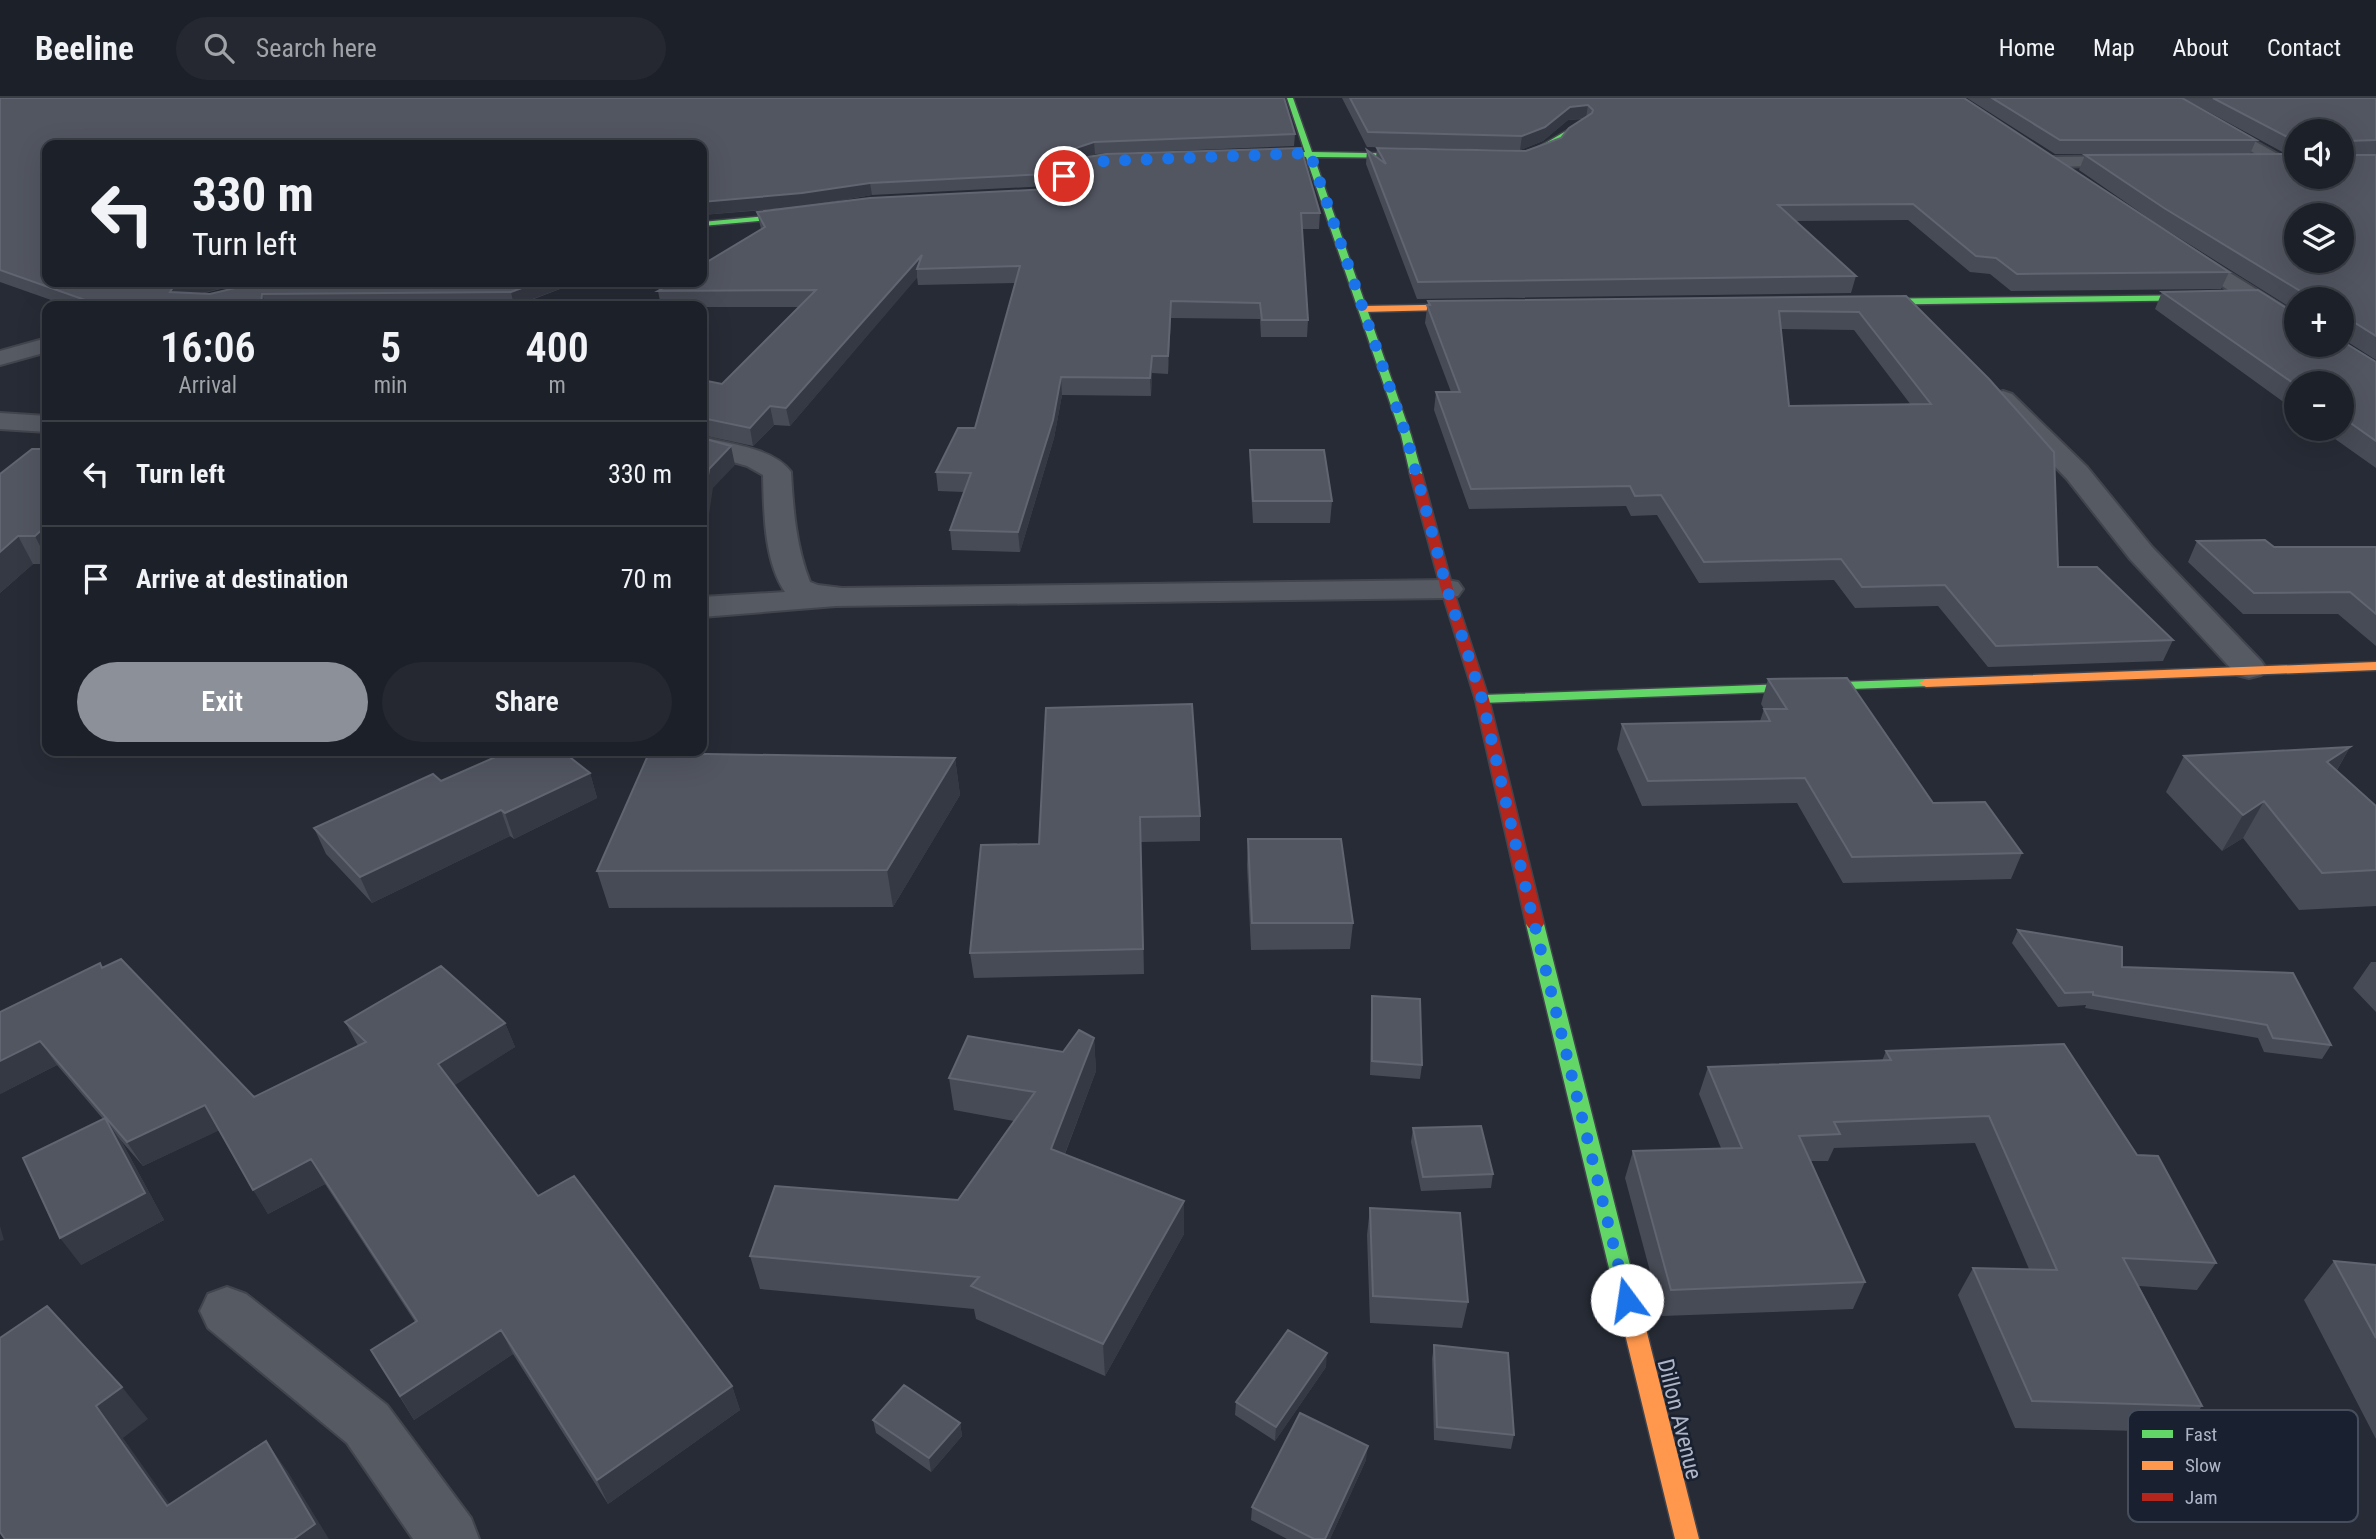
<!DOCTYPE html>
<html lang="en">
<head>
<meta charset="utf-8">
<style>
	:root { --surface:#1c2028; --page:#252830; --text:#f1f3f6; --muted:#a0a3a8; --line:#3a3e45; --accent:#8c9099 }
	body { margin:0; font-family:"Roboto Condensed",sans-serif; background:var(--page); color:var(--text); height:100vh; display:flex; flex-direction:column; font-size:26px; white-space:nowrap }
	* { box-sizing:border-box; margin:0 }
	p { font-size:23px; color:var(--muted) }
	.icon { flex:none; width:38px; height:38px; fill:none; stroke:currentColor; stroke-width:2; stroke-linecap:round; stroke-linejoin:round }
	.map { position:relative; flex:1; overflow:hidden }
	.drawer { position:absolute; left:42px; top:203px; width:665px; height:455px; display:flex; flex-direction:column; background:var(--surface); border-radius:14px; box-shadow:0 7px 28px #0002,0 0 0 2px var(--line) }
	.drawer>* { flex:none }
	.banner { position:absolute; left:42px; top:42px; width:665px; height:147px; border-radius:14px; box-shadow:0 7px 28px #0002,0 0 0 2px var(--line); background:#1c2028; color:var(--text); overflow:hidden }
	.controls { position:absolute; left:2284px; top:21px; display:grid; gap:14px }
	.controls a { display:grid; place-items:center; width:70px; height:70px; border-radius:50%; background:var(--surface); box-shadow:0 7px 28px #0002,0 0 0 2px var(--line); font-size:35px }
	.pin { position:absolute; display:grid; place-items:center; width:60px; height:60px; color:#fff; margin:-30px; border:4px solid #fff; border-radius:50%; box-shadow:0 2px 7px #0007 }
	.me { position:absolute; width:77px; margin:-38px; rotate:346deg; stroke-linejoin:round; filter:drop-shadow(0 0 5px #0008) }
	.turn { display:flex; align-items:center; gap:24px; height:147px; padding:0 35px; font-size:32px }
	.turn .icon { width:91px; height:91px; stroke-width:2.5 }
	.turn b { display:block; font-size:49px; line-height:60px }
	.eta { display:flex; justify-content:space-evenly; align-items:center; height:119px; text-align:center }
	.eta b { font-size:42px; font-weight:600; line-height:49px }
	.primary-button { display:flex; gap:14px; margin-top:auto; padding:14px 35px }
	.primary-button a { flex:1; height:80px; border-radius:42px; background:var(--accent); color:#fff; font-size:28px; font-weight:600; line-height:80px; text-align:center }
	.primary-button a+a { background:var(--page); color:var(--text) }
	ul { padding:0; list-style:none }
	li { display:flex; align-items:center; gap:21px; height:105px; padding:0 35px; border-top:2px solid var(--line) }
	li div { flex:1 }
	li b { display:block; font-size:26px }
	li em { font-style:normal }
	header { display:flex; align-items:center; gap:42px; box-sizing:border-box; height:98px; padding:0 35px; background:var(--surface); border-bottom:2px solid var(--line) }
	header strong { font-size:33px }
	nav { display:flex; gap:38px; margin-inline-start:auto; font-size:24px }
	.search { width:490px; height:63px; background:var(--page); display:flex; align-items:center; gap:18px; box-sizing:border-box; padding:0 24px; border-radius:38px; color:var(--muted); font-size:26px }
	.map>svg:first-child { display:block }
	.lines { fill:none; stroke-linecap:round; stroke-linejoin:round }
	.street-casing { stroke:#42454d; stroke-width:4 }
	.fast-casing { stroke:#42454d; stroke-width:3 }
	.slow-casing { stroke:#42454d; stroke-width:3 }
	.jam-casing { stroke:#42454d; stroke-width:3 }
	.street { fill:#565a63; fill-rule:evenodd }
	.fast { fill:#63d668; fill-rule:evenodd }
	.slow { fill:#ff974d; fill-rule:evenodd }
	.jam { fill:#b3261e; fill-rule:evenodd }
	.wall { fill:#474b55; fill-rule:evenodd }
	.shaded-wall { fill:#353943 }
	.building { fill:#525661; stroke:#606571; stroke-width:2; fill-rule:evenodd }
	.route { stroke:#1a73e8; stroke-width:12; stroke-dasharray:0 21.6 }
	.labels { text-anchor:middle; stroke-width:5; stroke-linejoin:round; paint-order:stroke }
	.street-label { font-size:23px; fill:#aeb5c7; stroke:#19202f }
	.key { fill:#19202f; stroke:#464d5d; stroke-width:2 }
	.key-label { font-size:19px; fill:#aeb5c7 }
</style>
</head>
<body>
<header>
<strong>Beeline</strong>
<div class="search"><svg class="icon" aria-label="search" viewBox="0 0 24 24"><circle cx="10" cy="10" r="6"/><path d="M15 15l6 6"/></svg>Search here</div>
<nav><a>Home</a><a>Map</a><a>About</a><a>Contact</a></nav>
</header>
<div class="map">
<svg width="2376" height="1441" viewBox="0 0 2376 1441">
	<rect width="100%" height="100%" fill="#262b35"/>
	<g class="lines">
		<!-- street casing -->
		<g class="street-casing">
			<path id="street" d="M2157 0H2177L2292 64 2289 68H2277Z
				M2133 58 2142 63 2139 67 2051 69 2042 64 2051 59Z
				M2183 148 2190 150 2296 216V233L2288 231 2176 158 2173 154 2176 150Z
				M47 240V254L0 267V253Z
				M2003 293 2012 296 2087 369 2152 449 2261 563 2266 570 2261 577 2249 580 2237 577 2130 461 2067 381 1994 306 1990 301 1994 296Z
				M0 315 47 318V334L0 331Z
				M702 339C729 346 774 350 791 374 793 411 796 449 810 484L818 487 842 490 1447 482 1458 484 1463 491 1458 498 1447 500 836 508 702 519V499L785 494C764 463 764 414 763 377L747 368 702 355Z
				M227 1189 246 1196 387 1307 471 1420 479 1441H413L347 1345 208 1230 200 1213 208 1196Z"/>
		</g>
		<!-- fast casing -->
		<g class="fast-casing">
			<path id="fast" d="M1287 0H1293L1312 54 1421 56 1425 58 1421 60 1314 59 1411 337 1422 376 1420 378 1410 376 1401 337 1306 59 1281 56 1305 54Z
				M1578 26 1583 27C1566 40 1527 69 1505 60L1537 50Z
				M810 114 813 118 702 128V124Z
				M2211 197 2216 200 2214 202 1858 207 1853 204 1858 201Z
				M1926 581 1931 582 1933 585 1931 588 1482 605 1475 601 1482 597Z
				M1535 820 1541 822 1544 826 1636 1191 1633 1198 1625 1200 1617 1198 1614 1191 1526 826 1529 822Z"/>
		</g>
		<!-- slow casing -->
		<g class="slow-casing">
			<path id="slow" d="M1130 60 1133 64 1085 69 1069 76 1076 87 1070 95 1026 100 1022 98 1065 91 1068 87 1061 75 1083 65Z
				M1480 206 1483 207V211L1363 214 1358 211 1363 208Z
				M2376 564V572L1926 589 1919 585 1926 581Z
				M1625 1182 1633 1184 1636 1191 1699 1441H1675L1614 1191 1617 1184Z"/>
		</g>
		<!-- jam casing -->
		<g class="jam-casing">
			<path id="jam" d="M1416 373 1422 376 1453 491 1489 601 1544 826 1541 830H1529L1526 826 1475 601 1441 491 1410 376Z"/>
		</g>
		<!-- street -->
		<use href="#street" class="street"/>
		<!-- fast -->
		<use href="#fast" class="fast"/>
		<!-- slow -->
		<use href="#slow" class="slow"/>
		<!-- jam -->
		<use href="#jam" class="jam"/>
	</g>
	<!-- wall -->
	<path class="wall" d="M0 0 1295 36 1294 48 1095 56 1062 68 1057 73 1058 86 1048 88 872 97 809 108 1050 91 1079 81 1078 79 1077 65 1320 115 1319 131H1302L1308 222 1307 239H1261L1260 221 1171 220 1168 276 1152 275 1151 298 1062 297 1054 340 1020 454 952 452 950 432 964 394 938 393 936 374 975 330 1015 185 918 187 917 179 790 328 774 327 753 348 702 337V282L722 286 799 209H702V208H661L658 193 761 131 757 114 799 109 702 117 47 184H248L201 196H210L261 184H578L516 208H68L0 184Z
		M1342 0H1964L2229 174 2221 191 2011 193 1990 176 1970 174 1908 122 1795 123 1856 178 1851 195 1417 201 1366 66 1367 52 1376 59 1377 50 1526 53 1561 40 1583 21 1568 22 1543 43 1520 52 1367 49Z
		M1967 0H2182L2256 42 2250 56H2286L2183 0H2376V262L2343 241 2342 242V201H2296V213L2157 126 2079 72 2085 57 2217 56H2055ZM2296 33 2342 79H2296Z
		M2162 194 2376 264V370L2321 331H2342V285H2296V313L2155 211Z
		M1906 198 2058 469 2173 542 2163 563 1988 569 1938 508 1855 510 1834 482 1699 485 1657 417 1631 418 1626 408 1469 411 1434 312 1436 294H1451L1425 225 1428 203ZM1781 231 1854 232 1911 307 1789 308Z
		M47 351V466H33L0 495V376Z
		M1250 352 1332 403 1330 425H1253L1250 374Z
		M2197 443 2274 449H2376V548L2338 516H2243L2188 464Z
		M1768 581 1933 705 2022 755 2011 781 1843 785 1797 705 1642 708 1617 651 1622 626 1760 623 1764 611 1761 606Z
		M1046 610 1200 718V743L1141 744 1144 876 974 880 970 855 1039 746Z
		M2350 649 2337 672 2376 708V808L2299 812 2243 740 2222 753 2166 694 2184 658Z
		M955 660 960 697 893 809 609 810 597 773Z
		M590 675 597 700 514 741 510 738 372 805 326 756 314 730 441 683Z
		M1248 741 1353 825 1350 851 1251 852 1247 767Z
		M2018 832 2122 869 2331 947 2322 961 2264 954 2258 940 2085 910 2086 907 2058 909 2012 845Z
		M2371 864H2376V914L2353 890Z
		M102 869 254 999 358 948 345 924 505 925 515 949 454 987 538 1098 732 1288 740 1312 608 1406 513 1256 414 1322 371 1252 415 1224 325 1086 268 1116 219 1032 143 1068 117 1038 123 1046 164 1122 81 1167 103 1021 57 967 0 996Z
		M1372 898 1422 967 1420 981 1370 977 1371 911Z
		M1094 940 1096 973 1065 1056 1184 1103V1136L1105 1278 976 1221 974 1211 760 1191 750 1158 958 1102 1014 1023 954 1012 949 980 1063 954Z
		M1886 953 2137 1057 2216 1165 2197 1192 2139 1188 2202 1308 2182 1334 2015 1330 1958 1197 1973 1170 2029 1171 1975 1045 1834 1050 1828 1063H1811L1865 1184 1853 1211 1662 1218 1625 1080 1633 1053 1721 1050 1699 996 1708 969 1882 963Z
		M1413 1030 1493 1076 1491 1090 1421 1093 1411 1044Z
		M1370 1110 1468 1204 1462 1230 1370 1225 1367 1137Z
		M2334 1163 2376 1167V1341L2304 1202Z
		M1434 1247 1514 1337 1511 1351 1434 1342 1432 1261Z
		M1326 1269 1275 1343 1235 1317 1236 1304Z
		M873 1322 960 1325 962 1338 931 1374 876 1335Z
		M1366 1362 1330 1441H1287L1251 1422 1252 1409Z"/>
	<!-- shaded-wall -->
	<path class="shaded-wall" d="M1588 7 1586 20 1568 22 1543 43 1520 52 1522 38 1570 9Z
		M1094 44 1095 56 1062 68 1057 73 1058 86 1048 88 1047 76 1052 65 1061 55Z
		M870 85 872 97 804 108 702 117V104Z
		M922 157 917 171V180L790 328 786 310Z
		M185 184H248L181 200 170 194 175 186Z
		M538 184H578L514 208 511 194Z
		M262 196 266 208H261Z
		M1171 203V220L1168 276V258Z
		M2352 223 2343 241 2342 242V240L2348 227Z
		M1152 258V275L1151 298 1150 280Z
		M1061 279 1062 297 1054 340 1020 454 1018 434Z
		M770 308 774 327 753 348 750 330Z
		M731 348 735 367 713 390 702 463V415L709 371Z
		M47 427V462L35 438Z
		M18 438 33 466 0 495V454Z
		M2350 649 2329 685 2327 664Z
		M245 653H259L247 656Z
		M955 660 960 697 893 809 887 772Z
		M590 675 597 700 514 741 505 715Z
		M2264 703 2243 740 2222 753 2243 717Z
		M501 712 510 738 372 805 360 779Z
		M505 925 515 949 449 991 438 966Z
		M1094 940 1096 973 1054 1084 1051 1051Z
		M40 943 57 967 0 996V963Z
		M205 1007 220 1032 143 1068 127 1044Z
		M105 1020 123 1046 164 1122 81 1167 60 1140Z
		M311 1061 325 1086 268 1116 253 1092Z
		M1184 1103V1136L1105 1278 1103 1246Z
		M0 1128 4 1142 0 1143Z
		M501 1232 513 1256 414 1322 400 1298Z
		M1327 1255 1326 1269 1275 1343 1276 1329Z
		M732 1288 740 1312 608 1406 597 1382Z
		M122 1289 148 1321 123 1340 193 1439 167 1408 96 1308Z
		M960 1325 962 1338 931 1374 929 1360Z
		M266 1343 288 1374 329 1441H294Z
		M1368 1348 1366 1362 1330 1441H1325Z"/>
	<!-- building -->
	<path class="building" d="M0 0H1284L1295 36 1094 44 1061 55 1052 65 1057 73 1047 76 870 85 802 95 702 104V47H47V184H185L175 186 170 194 210 196 260 184H538L511 194 262 196 261 208H102L0 172Z
		M1350 0H1964L2229 174 2017 176 1996 160 1976 158 1913 106 1778 107 1856 178 1418 184 1367 52 1386 66 1377 50 1526 53 1561 40 1569 30 1592 15 1593 12 1588 7 1570 9 1545 29 1522 38 1368 34Z
		M1992 0H2182L2256 42H2060Z
		M2213 0H2376V42L2347 43 2346 54 2349 57H2376V238L2352 223 2348 227H2342V201H2306L2305 196 2164 110 2085 57 2296 56V79H2342V33H2296V42H2293ZM2296 117H2342V163H2296Z
		M1301 50 1320 115H1301L1308 222H1262L1260 205 1171 203 1168 258H1152L1150 280 1061 279 1053 322 1018 434 950 432 971 375 936 374 958 330H975L1020 168 917 171 922 157 786 310 770 308 750 330 702 320V282L722 286 816 192 658 193 674 184H702V167L765 129 757 114 870 100 1050 91 1080 80 1082 71 1077 65 1088 59 1106 56Z
		M2258 192 2296 216V247H2342V243L2376 264V343L2342 319V285H2296V287L2162 194Z
		M1906 198 1989 281 2054 354 2058 469H2097L2173 542 1996 548 1945 487 1862 489 1841 461 1704 464 1661 397 1635 398 1630 388 1471 391 1436 294H1460L1427 207H1430L1428 203ZM1779 213 1859 214 1931 306 1789 308Z
		M702 340 731 348 709 371 702 415Z
		M32 351H47V427L35 438H18L0 454V376Z
		M1250 352H1324L1332 403H1253Z
		M2265 442 2274 449H2376V516L2350 494 2254 495 2197 443Z
		M1847 580 1933 705 1985 704 2022 755 1852 759 1805 680 1648 683 1622 626 1770 623 1764 611H1787L1768 581Z
		M1192 606 1200 718 1140 719 1143 851 970 855 981 747 1039 746 1046 610Z
		M2350 649 2327 664 2376 708V772L2322 775 2264 703 2243 717 2184 658Z
		M509 653H562L590 675 505 715 501 712 360 779 314 730 433 676 441 683Z
		M649 655 955 660 887 772 597 773Z
		M1248 741H1341L1353 825H1252Z
		M2018 832 2122 849V869L2293 875 2331 947 2273 940 2267 927 2093 897V894L2065 895Z
		M121 861 254 999 366 944 345 924 441 868 505 925 438 966 538 1098 574 1078 732 1288 597 1382 501 1232 400 1298 371 1252 417 1223 311 1061 253 1092 205 1007 127 1044 40 943 0 963V914L100 865 102 870Z
		M1372 898 1420 901 1422 967 1372 963Z
		M1079 932 1094 940 1051 1051 1184 1103 1103 1246 971 1188 979 1179 750 1158 775 1088 958 1102 1035 994 949 980 968 938 1063 954Z
		M2064 946 2137 1057 2158 1058 2216 1165 2123 1160 2202 1308 2032 1303 1973 1170 2057 1172 1989 1018 1834 1024 1840 1036 1799 1038 1865 1184 1671 1192 1633 1053 1742 1050 1708 969 1891 962 1886 953Z
		M105 1020 145 1095 60 1140 23 1060Z
		M1481 1028 1493 1076 1423 1079 1413 1030Z
		M1370 1110 1460 1115 1468 1204 1373 1198Z
		M2334 1163 2376 1167V1240Z
		M47 1208 122 1289 96 1308 167 1408 266 1343 315 1426 294 1441H5L0 1434V1240Z
		M1288 1232 1327 1255 1276 1329 1236 1304Z
		M1434 1247 1508 1255 1514 1337 1437 1329Z
		M904 1287 960 1325 929 1360 873 1322Z
		M1300 1315 1368 1348 1325 1441H1314L1252 1409Z"/>
	<g class="lines">
		<!-- route -->
		<path class="route" d="M1064 78C1073 66 1092 65 1106 63L1310 55 1406 337 1447 491 1482 601 1529 804 1627 1202"/>
	</g>
	<g class="labels">
		<!-- street labels -->
		<g class="street-label">
			<text transform="translate(1680 1321) rotate(76)" y="8">Dillon Avenue</text>
		</g>
	</g>
	<!-- legend -->
	<rect x="2128" y="1312" width="230" height="112" rx="10" class="key"/>
	<rect x="2142" y="1332" width="31" height="8" fill="#63d668"/>
	<rect x="2142" y="1363" width="31" height="9" fill="#ff974d"/>
	<rect x="2142" y="1395" width="31" height="8" fill="#b3261e"/>
	<g class="key-label">
		<text x="2185" y="1343">Fast</text>
		<text x="2185" y="1374">Slow</text>
		<text x="2185" y="1406">Jam</text>
	</g>
</svg>
<div class="controls">
<a><svg class="icon" aria-label="sound" viewBox="0 0 24 24"><path d="M4 9h4l5-4v14l-5-4H4zM17 9q2 3 0 6"/></svg></a>
<a><svg class="icon" aria-label="layers" viewBox="0 0 24 24"><path d="M12 4l9 5-9 5-9-5zM3 14l9 5 9-5"/></svg></a>
<a>+</a>
<a>−</a>
</div>
<div class="pin" style="left:1064px;top:78px;background:#d93025"><svg class="icon" aria-label="arrive" viewBox="0 0 24 24"><path d="M6 21V4h12l-3 4 3 4H6"/></svg></div>
<svg class="me" style="left:1627px;top:1202px" viewBox="-20 -20 40 40"><circle r="19" fill="#fff"/><path d="M0-13L10 11 0 6-10 11z" fill="#1a73e8"/></svg>
<div class="banner">
<div class="turn"><svg class="icon" aria-label="left" viewBox="0 0 24 24"><path d="M17 20v-9H6M10 6l-5 5 5 5"/></svg><div><b>330 m</b>Turn left</div></div>
</div>
<section class="drawer">
<div class="eta">
<div><b>16:06</b><p>Arrival</p></div>
<div><b>5</b><p>min</p></div>
<div><b>400</b><p>m</p></div>
</div>
<ul>
<li><svg class="icon" aria-label="left" viewBox="0 0 24 24"><path d="M17 20v-9H6M10 6l-5 5 5 5"/></svg><div><b>Turn left</b></div><em>330 m</em></li>
<li><svg class="icon" aria-label="arrive" viewBox="0 0 24 24"><path d="M6 21V4h12l-3 4 3 4H6"/></svg><div><b>Arrive at destination</b></div><em>70 m</em></li>
</ul>
<div class="primary-button"><a>Exit</a><a>Share</a></div>
</section>
</div>
</body>
</html>
